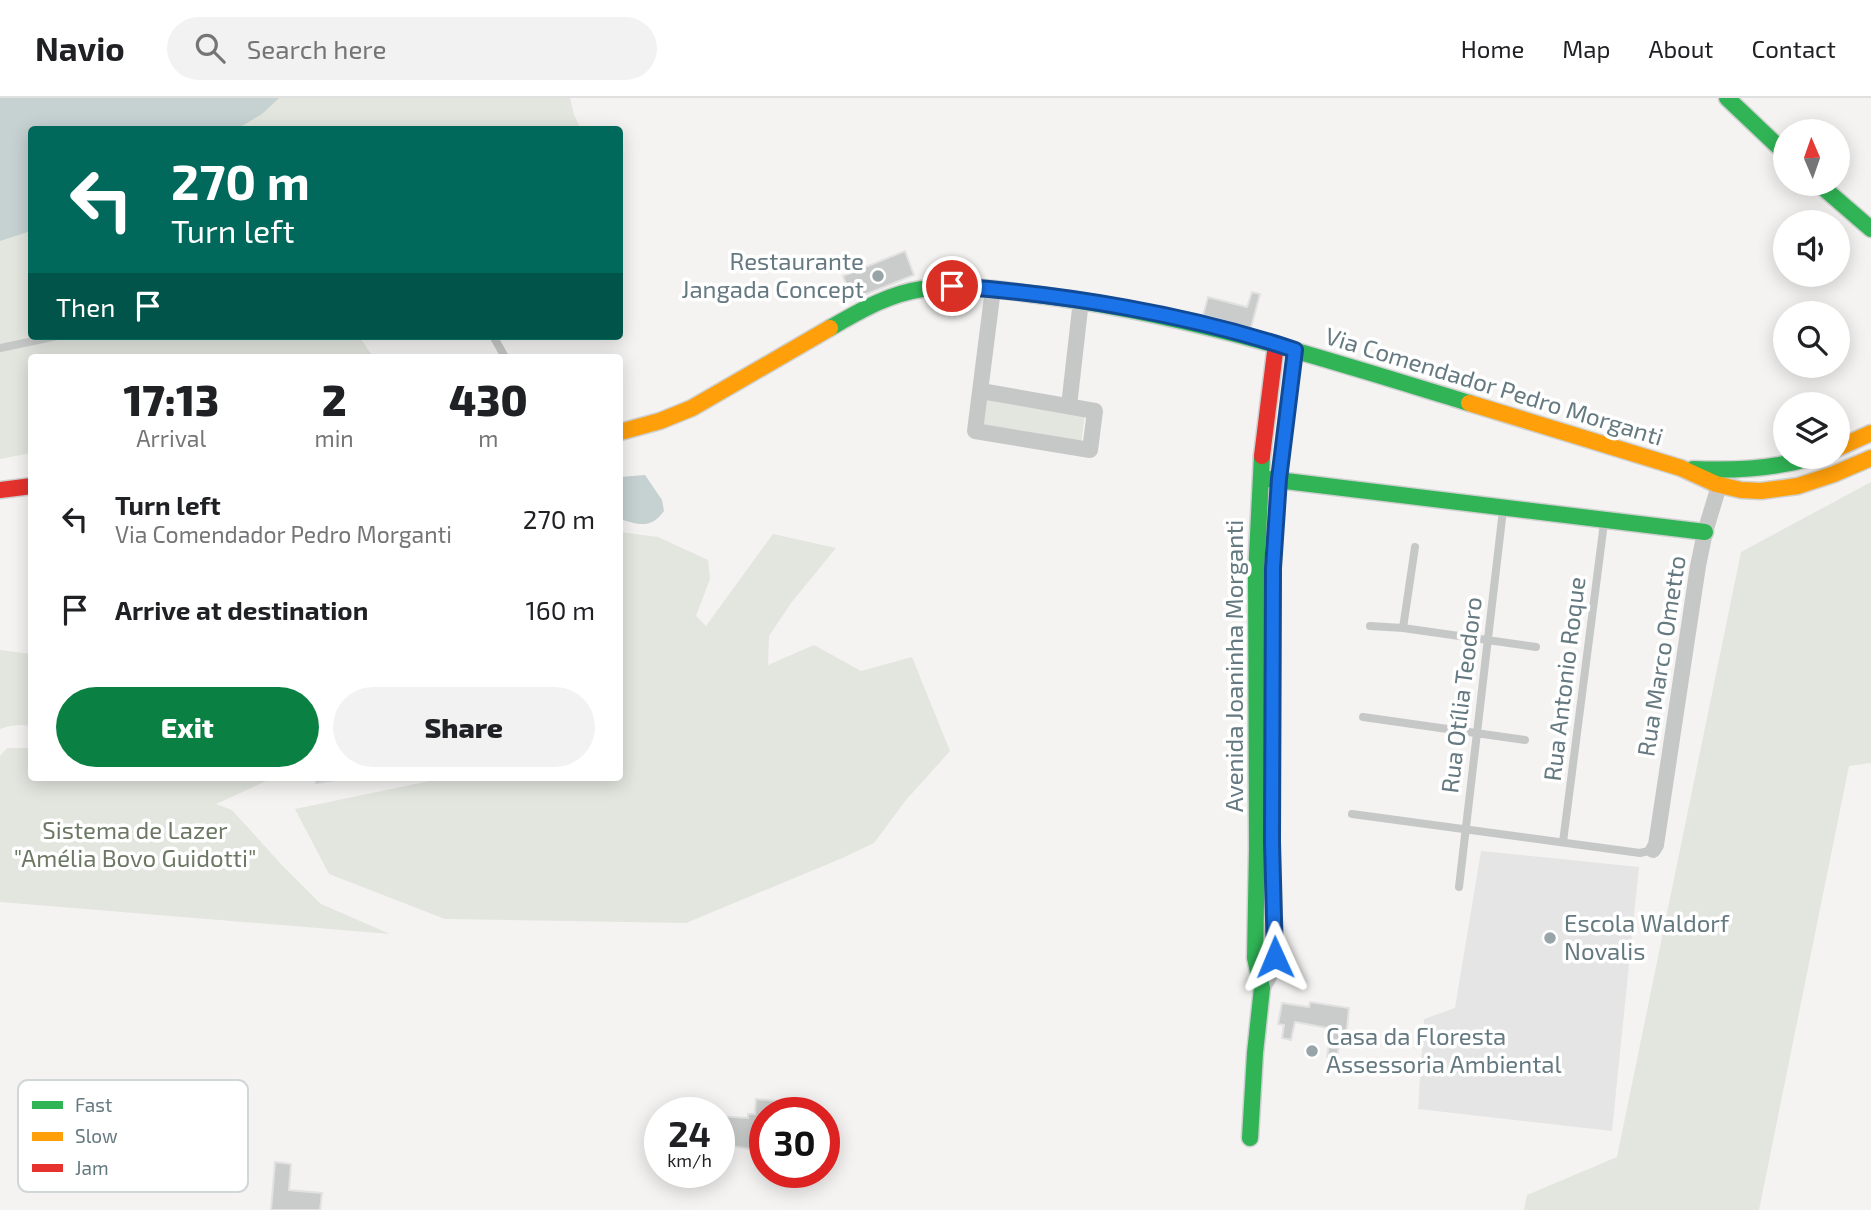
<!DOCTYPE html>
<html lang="en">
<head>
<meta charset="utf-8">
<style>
	:root { --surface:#fff; --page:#f2f2f2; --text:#202124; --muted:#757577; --line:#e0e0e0; --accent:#0b8043 }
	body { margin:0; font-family:"Exo 2",sans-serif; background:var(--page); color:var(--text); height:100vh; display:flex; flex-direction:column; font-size:26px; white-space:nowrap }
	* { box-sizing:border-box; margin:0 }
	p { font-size:23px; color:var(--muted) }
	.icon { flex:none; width:38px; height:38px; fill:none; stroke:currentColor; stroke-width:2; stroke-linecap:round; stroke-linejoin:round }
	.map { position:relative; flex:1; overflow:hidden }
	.side { position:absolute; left:28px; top:256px; width:595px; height:427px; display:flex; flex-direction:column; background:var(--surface); border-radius:7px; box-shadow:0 4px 18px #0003 }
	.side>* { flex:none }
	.top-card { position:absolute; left:28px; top:28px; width:595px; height:214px; border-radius:7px; box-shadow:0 4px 18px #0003; background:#00695c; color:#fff; overflow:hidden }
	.needle { width:46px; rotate:358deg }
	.buttons { position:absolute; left:1773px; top:21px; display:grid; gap:14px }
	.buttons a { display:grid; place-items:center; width:77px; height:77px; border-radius:50%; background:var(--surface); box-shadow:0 4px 18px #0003; font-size:35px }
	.speed { position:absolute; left:644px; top:999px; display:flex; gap:14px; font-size:35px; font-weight:700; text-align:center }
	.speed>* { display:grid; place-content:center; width:91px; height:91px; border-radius:50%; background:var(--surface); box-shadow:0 4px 18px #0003; line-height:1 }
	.speed small { font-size:18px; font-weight:400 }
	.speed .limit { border:10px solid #d22; background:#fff; color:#111 }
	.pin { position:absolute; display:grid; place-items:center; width:60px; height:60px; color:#fff; margin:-30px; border:4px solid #fff; border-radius:50%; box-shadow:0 2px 7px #0007 }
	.me { position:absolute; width:77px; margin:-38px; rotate:359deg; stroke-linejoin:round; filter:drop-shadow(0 0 5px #0008) }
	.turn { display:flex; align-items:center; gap:24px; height:147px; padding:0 28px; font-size:32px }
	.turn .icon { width:91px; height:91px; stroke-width:2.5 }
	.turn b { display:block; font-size:49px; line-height:60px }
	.then { display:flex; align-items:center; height:66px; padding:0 28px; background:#0003; gap:14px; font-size:26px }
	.eta { display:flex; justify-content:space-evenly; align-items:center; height:119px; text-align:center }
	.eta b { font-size:42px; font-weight:800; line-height:49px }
	.primary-button { display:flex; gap:14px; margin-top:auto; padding:14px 28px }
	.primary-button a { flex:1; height:80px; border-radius:42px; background:var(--accent); color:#fff; font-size:28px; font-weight:800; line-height:80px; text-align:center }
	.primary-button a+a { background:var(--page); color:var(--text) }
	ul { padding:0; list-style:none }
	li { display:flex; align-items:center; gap:21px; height:91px; padding:0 28px }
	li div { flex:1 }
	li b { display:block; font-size:26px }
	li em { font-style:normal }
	header { display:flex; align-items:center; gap:42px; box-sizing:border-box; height:98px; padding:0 35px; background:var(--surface); border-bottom:2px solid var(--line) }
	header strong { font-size:33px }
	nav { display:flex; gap:38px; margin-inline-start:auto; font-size:24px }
	.search { width:490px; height:63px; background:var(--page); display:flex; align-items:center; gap:18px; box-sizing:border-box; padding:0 24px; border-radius:38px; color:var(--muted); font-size:26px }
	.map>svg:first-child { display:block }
	.built { fill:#e4e5e4 }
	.green { fill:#e3e5df }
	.water { fill:#c6d1d2 }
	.building { fill:#cacccc; stroke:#e3e2e2; stroke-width:2 }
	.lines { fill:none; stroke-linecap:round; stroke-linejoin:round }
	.fast-casing { stroke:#cfd0d0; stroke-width:19 }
	.slow-casing { stroke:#cfd0d0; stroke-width:19 }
	.jam-casing { stroke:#cfd0d0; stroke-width:19 }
	.lane { stroke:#c6c8c8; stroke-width:8 }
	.street { stroke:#c6c8c8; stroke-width:16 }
	.fast { stroke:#30b455; stroke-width:16 }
	.slow { stroke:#ff9f0a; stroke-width:16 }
	.jam { stroke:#e5322d; stroke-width:16 }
	.route-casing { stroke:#114b97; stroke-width:18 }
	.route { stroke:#1a73e8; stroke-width:12 }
	.poi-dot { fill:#97a4a8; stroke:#fff; stroke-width:2.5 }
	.labels { text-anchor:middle; stroke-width:7; stroke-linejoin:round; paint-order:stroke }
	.poi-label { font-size:24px; fill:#657980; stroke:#fff; text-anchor:start }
	.street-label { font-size:24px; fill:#657980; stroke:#fff }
	.park-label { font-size:24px; fill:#6c7864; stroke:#fff }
	.key { fill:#fff; stroke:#d1d7d9; stroke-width:2 }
	.key-label { font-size:19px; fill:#657980 }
</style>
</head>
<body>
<header>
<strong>Navio</strong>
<div class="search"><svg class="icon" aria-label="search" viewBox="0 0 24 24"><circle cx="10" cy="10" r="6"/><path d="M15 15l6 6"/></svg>Search here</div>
<nav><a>Home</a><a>Map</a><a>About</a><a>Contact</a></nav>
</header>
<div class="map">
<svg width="1871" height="1112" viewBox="0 0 1871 1112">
	<rect width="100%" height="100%" fill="#f4f3f2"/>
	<!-- built -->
	<path class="built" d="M1481 753 1639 769 1612 1033 1418 1011 1424 921 1455 910Z"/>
	<!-- green -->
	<path class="green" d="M242 0H570L574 17 581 31 199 32Z
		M31 133 32 238H359L373 259H32L31 355 0 361V142Z
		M985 299 1085 316 1081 346 981 329Z
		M1871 384V665L1849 668 1759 1112H1524L1527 1097 1617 1059 1741 454Z
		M620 434 658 439 708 462 710 481 696 518 706 528 773 436 836 450 791 505 769 538 768 567 814 547 861 573 912 559 950 653 906 702 874 745 840 761 686 825 445 821 329 776 295 711 449 679H620Z
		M0 552 31 556V629C21 625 10 628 0 631Z
		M7 650H31L32 679H275L216 706 232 712 279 764 321 806 390 836 0 804V658Z"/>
	<!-- water -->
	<path class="water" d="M0 0H279L262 16 237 31 32 32 31 133 0 143Z
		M645 377 662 402 664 413C651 431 639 427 620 421V379Z"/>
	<!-- building -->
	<path class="building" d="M905 153 914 177 852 202 843 178Z
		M1252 194 1260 196 1251 230 1203 217 1208 199 1247 209Z
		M316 679H356L316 685Z
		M1310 904 1349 910 1346 940 1340 939 1337 961 1327 959 1330 939 1327 938 1328 930 1295 924 1291 942 1282 940 1284 927 1278 926 1282 905 1309 909Z
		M756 1001 777 1003 776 1015H765V1053L754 1052 755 1045H751L750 1051 721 1046 722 1032H719V1018L748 1020V1016H755Z
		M275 1064 291 1066 289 1092 322 1095 320 1112H271Z"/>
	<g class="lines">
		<!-- fast casing -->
		<g class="fast-casing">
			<path id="fast" d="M1727 0 1785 55
				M1819 86 1871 131
				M830 230C860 213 888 196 922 191 961 185 1000 192 1038 197 1186 215 1328 262 1469 305
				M1693 371C1735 373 1774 371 1814 359
				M1261 380 1705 434
				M1250 1040 1255 955 1262 890 1255 860 1257 751 1256 477 1262 358"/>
		</g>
		<!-- slow casing -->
		<g class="slow-casing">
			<path id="slow" d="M1469 305 1681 370 1716 386 1741 392 1761 393 1798 388 1834 376 1871 360
				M620 334 660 323 692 310 830 230
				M1838 350 1871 335"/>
		</g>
		<!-- jam casing -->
		<g class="jam-casing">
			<path id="jam" d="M1262 358 1276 246
				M0 392 32 388"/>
		</g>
		<!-- lane -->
		<path class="lane" d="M493 238 505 259
			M0 250 57 238
			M1370 528 1403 530 1536 549
			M1403 530 1415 449
			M1363 619 1525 642
			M1352 716 1640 755 1653 752
			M1563 744 1604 425
			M1459 789 1503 412"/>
		<!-- street -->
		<path class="street" d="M981 293 1095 313 1090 352 975 333 993 191
			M1069 308 1081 202
			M1653 752 1656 747 1698 468 1705 434 1722 378
			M1262 890C1270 880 1273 871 1274 859L1272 744 1273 470 1279 381 1295 252"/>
		<!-- fast -->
		<use href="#fast" class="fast"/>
		<!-- slow -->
		<use href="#slow" class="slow"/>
		<!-- jam -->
		<use href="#jam" class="jam"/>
	</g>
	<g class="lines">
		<!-- route casing -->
		<g class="route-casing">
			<path id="route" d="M952 188C1064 196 1188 216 1295 252L1279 381 1273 470 1272 744 1275 859"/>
		</g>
		<!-- route -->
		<use href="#route" class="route"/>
	</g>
	<!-- markers -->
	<g class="poi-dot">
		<circle cx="878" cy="178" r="7"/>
		<circle cx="1550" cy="840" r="7"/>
		<circle cx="1312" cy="953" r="7"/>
	</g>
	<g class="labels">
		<!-- poi labels -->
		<g class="poi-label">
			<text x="864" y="172" text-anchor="end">Restaurante<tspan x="864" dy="28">Jangada Concept</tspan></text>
			<text x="1564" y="834">Escola Waldorf<tspan x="1564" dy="28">Novalis</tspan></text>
			<text x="1326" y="947">Casa da Floresta<tspan x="1326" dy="28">Assessoria Ambiental</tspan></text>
		</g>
		<!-- street labels -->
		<g class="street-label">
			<text transform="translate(1494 289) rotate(17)" y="8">Via Comendador Pedro Morganti</text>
			<text transform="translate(1662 558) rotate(-81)" y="8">Rua Marco Ometto</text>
			<text transform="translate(1235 568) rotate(-90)" y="8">Avenida Joaninha Morganti</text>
			<text transform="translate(1565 581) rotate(-83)" y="8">Rua Antonio Roque</text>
			<text transform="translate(1462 597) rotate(-83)" y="8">Rua Otília Teodoro</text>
		</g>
		<!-- park labels -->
		<g class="park-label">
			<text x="135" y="741">Sistema de Lazer<tspan x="135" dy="28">"Amélia Bovo Guidotti"</tspan></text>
		</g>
	</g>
	<!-- legend -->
	<rect x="18" y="982" width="230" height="112" rx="10" class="key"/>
	<rect x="32" y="1003" width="31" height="8" fill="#30b455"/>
	<rect x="32" y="1034" width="31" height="9" fill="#ff9f0a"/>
	<rect x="32" y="1066" width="31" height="8" fill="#e5322d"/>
	<g class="key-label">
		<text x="75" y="1014">Fast</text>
		<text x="75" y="1045">Slow</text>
		<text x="75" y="1077">Jam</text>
	</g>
</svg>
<div class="buttons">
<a><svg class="needle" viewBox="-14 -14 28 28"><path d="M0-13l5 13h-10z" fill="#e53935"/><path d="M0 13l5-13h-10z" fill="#757577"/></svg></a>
<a><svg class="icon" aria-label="sound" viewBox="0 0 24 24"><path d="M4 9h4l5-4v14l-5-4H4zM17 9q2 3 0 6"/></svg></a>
<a><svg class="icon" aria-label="search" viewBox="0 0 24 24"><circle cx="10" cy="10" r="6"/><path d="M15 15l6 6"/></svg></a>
<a><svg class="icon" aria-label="layers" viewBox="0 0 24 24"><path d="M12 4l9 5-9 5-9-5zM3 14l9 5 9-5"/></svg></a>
</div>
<div class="speed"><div>24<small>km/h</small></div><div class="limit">30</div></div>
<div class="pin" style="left:952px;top:188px;background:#d93025"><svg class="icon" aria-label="arrive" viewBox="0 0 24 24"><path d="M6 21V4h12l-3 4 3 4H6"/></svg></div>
<svg class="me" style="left:1275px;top:859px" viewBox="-20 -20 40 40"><path d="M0-17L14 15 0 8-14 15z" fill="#1a73e8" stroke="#fff" stroke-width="4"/></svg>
<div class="top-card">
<div class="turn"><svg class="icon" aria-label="left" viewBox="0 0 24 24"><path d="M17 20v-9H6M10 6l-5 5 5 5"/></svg><div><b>270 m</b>Turn left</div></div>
<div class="then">Then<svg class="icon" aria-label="arrive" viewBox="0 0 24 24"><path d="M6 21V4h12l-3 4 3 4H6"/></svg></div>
</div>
<section class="side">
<div class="eta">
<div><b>17:13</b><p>Arrival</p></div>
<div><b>2</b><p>min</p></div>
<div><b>430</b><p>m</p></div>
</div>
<ul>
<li><svg class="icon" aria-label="left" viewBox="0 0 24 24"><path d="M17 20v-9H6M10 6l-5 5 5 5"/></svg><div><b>Turn left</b><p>Via Comendador Pedro Morganti</p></div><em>270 m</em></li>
<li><svg class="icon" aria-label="arrive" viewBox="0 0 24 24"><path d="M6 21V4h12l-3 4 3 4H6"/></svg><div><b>Arrive at destination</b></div><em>160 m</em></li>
</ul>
<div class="primary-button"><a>Exit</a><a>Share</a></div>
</section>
</div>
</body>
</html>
